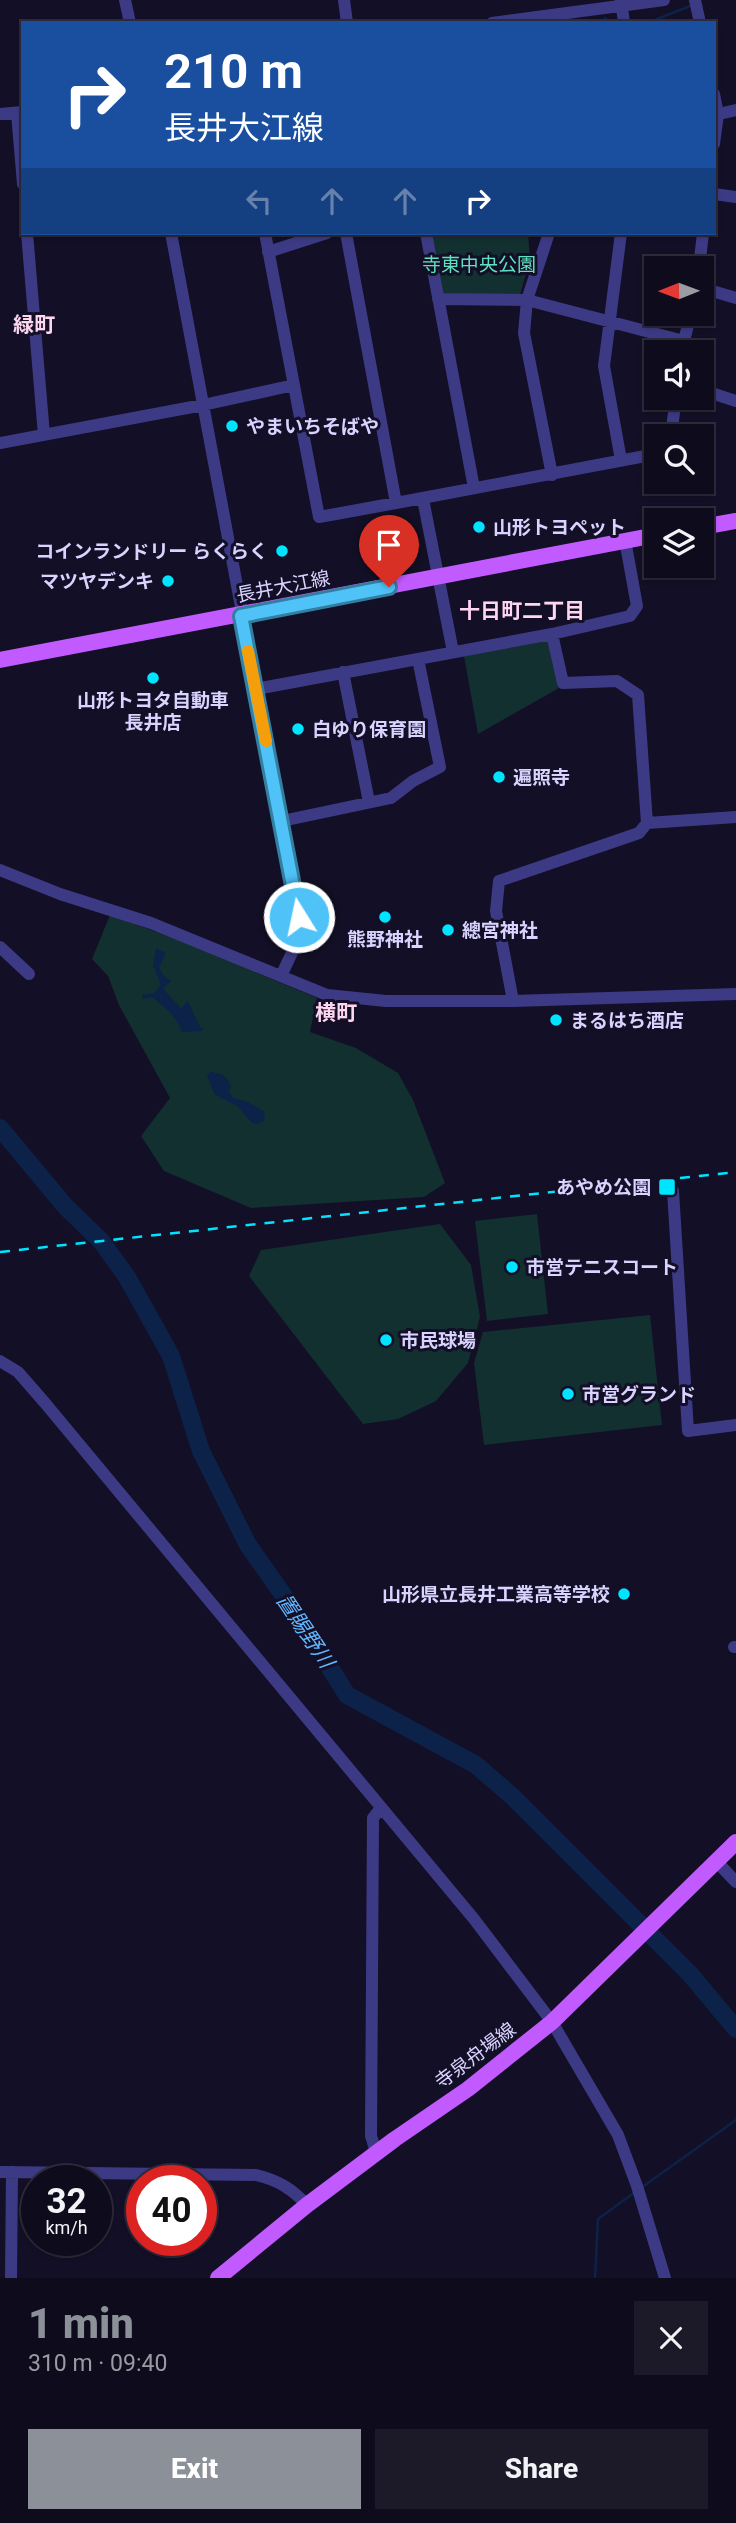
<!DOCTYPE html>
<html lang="en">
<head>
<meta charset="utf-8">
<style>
	:root { --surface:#0e0b1c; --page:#1c1929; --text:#f1f3f6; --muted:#9b9ba3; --line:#2e2b3b; --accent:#8c9099 }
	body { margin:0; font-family:Roboto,"Noto Sans JP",sans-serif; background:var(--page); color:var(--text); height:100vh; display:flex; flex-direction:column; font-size:26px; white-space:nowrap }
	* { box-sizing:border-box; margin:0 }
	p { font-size:23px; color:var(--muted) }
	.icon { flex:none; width:38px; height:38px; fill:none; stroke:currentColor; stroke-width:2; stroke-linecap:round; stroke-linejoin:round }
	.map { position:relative; height:2278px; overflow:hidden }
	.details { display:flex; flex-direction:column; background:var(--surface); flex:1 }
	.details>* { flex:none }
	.guide { position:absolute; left:21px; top:21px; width:695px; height:214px; border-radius:0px; box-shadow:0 2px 5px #0004,0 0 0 2px var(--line); background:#1a4fa0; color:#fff; overflow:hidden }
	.needle { width:46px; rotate:269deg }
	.fabs { position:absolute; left:644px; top:256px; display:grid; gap:14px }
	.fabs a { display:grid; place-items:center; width:70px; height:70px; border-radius:0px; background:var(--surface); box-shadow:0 2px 5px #0004,0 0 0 2px var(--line); font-size:35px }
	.speed { position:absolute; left:21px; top:2165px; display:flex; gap:14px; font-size:35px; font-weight:700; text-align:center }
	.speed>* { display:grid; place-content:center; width:91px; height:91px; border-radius:50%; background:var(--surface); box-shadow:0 2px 5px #0004,0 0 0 2px var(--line); line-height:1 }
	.speed small { font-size:18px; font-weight:400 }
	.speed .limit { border:10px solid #d22; background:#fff; color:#111 }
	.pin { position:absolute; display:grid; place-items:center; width:60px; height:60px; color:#fff; margin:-72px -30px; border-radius:50% 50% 50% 0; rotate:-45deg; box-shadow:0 0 7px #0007 }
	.pin .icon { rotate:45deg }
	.me { position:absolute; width:77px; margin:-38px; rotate:350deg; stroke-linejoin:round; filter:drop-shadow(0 0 5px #0008) }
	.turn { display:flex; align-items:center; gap:24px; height:147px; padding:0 28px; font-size:32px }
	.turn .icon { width:91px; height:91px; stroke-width:2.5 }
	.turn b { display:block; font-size:49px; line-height:60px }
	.lanes { display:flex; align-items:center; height:66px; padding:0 28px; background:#0003; justify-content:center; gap:35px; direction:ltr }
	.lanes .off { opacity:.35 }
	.round { display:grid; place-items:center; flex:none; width:74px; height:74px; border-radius:0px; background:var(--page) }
	.head { display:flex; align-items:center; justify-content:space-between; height:119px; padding:0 28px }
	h1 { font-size:42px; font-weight:800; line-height:52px; color:var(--accent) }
	.button { display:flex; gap:14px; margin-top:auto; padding:14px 28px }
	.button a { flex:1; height:80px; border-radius:0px; background:var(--accent); color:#fff; font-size:28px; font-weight:800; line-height:80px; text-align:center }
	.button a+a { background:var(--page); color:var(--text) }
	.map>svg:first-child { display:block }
	.green { fill:#12302f }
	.water { fill:#0c2248 }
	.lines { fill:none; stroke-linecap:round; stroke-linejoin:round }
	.stream { stroke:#0c2248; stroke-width:2.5 }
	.river { stroke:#0c2248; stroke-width:18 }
	.minor { stroke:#3d3a85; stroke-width:12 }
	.major { stroke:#c25bff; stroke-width:16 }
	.rail { stroke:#00e5ff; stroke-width:2.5; stroke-dasharray:10 9; stroke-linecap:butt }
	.route-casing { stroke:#337fa1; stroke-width:18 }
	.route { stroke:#4fc3f7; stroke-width:12 }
	.slow { stroke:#f59e0b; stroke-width:12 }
	.poi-dot { fill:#00e5ff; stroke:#130f26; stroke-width:2.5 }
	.labels { text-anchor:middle; stroke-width:6; stroke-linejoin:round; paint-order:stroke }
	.park-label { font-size:19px; fill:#5fe0c0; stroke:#130f26 }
	.poi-label { font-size:19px; font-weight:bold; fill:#d9d4ff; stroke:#130f26; text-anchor:start }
	.street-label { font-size:19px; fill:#d9d4ff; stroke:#130f26 }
	.neighbourhood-label { font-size:21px; font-weight:bold; fill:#ffd6f0; stroke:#130f26 }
	.water-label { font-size:21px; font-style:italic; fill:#62b6ff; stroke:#130f26 }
</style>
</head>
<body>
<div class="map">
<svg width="736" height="2278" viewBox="0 0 736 2278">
	<rect width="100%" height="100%" fill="#130f26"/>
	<!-- green -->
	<path class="green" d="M428 233H528L530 259 520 295 439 293Z
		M548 641 559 688 478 734 464 656Z
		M110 915 178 940 317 998 310 1032 356 1048 398 1073 413 1100 445 1183 424 1197 251 1208 164 1171 141 1136 170 1098 119 1005 108 976 92 959Z
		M537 1214 548 1314 487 1321 475 1221Z
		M440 1224 471 1265 480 1317 468 1363 436 1401 398 1419 363 1424 249 1276 261 1250Z
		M650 1315 662 1425 484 1445 474 1363 483 1332Z"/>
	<!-- water -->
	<path class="water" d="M156 948 166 953 159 967 163 975 171 981 163 989 181 1008 188 1001 200 1027 203 1029 202 1031 182 1032C177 1017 164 1006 152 997L143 999 142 995 154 993 161 985 153 965Z
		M210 1072C222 1073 226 1076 231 1086L229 1091 233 1098 248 1102 265 1112 264 1121 257 1124 252 1123 237 1106 215 1095 207 1076Z"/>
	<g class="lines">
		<!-- stream -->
		<path class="stream" d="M605 18 612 23
			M647 23 690 6
			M641 2188 736 2120
			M595 2278 598 2219 635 2192"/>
		<!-- river -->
		<path class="river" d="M0 1128 65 1206 101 1241 127 1277 171 1356 201 1451 248 1545 296 1613 347 1695 476 1765 513 1797 690 1974 736 2029"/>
		<!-- minor -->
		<path class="minor" d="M125 0 130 23
			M344 0 347 23
			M621 0 624 23
			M695 0 700 23
			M492 23 664 0
			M714 94 718 114 714 144
			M17 113 23 184
			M0 114 22 112
			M714 115 736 110
			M714 194 736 197
			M27 233 44 435
			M171 233 299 917 297 942 281 976
			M265 233 319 517 396 503
			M346 233 396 503 656 454
			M426 233 474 488
			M549 233 527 300 524 333 552 475
			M621 233 604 366 621 460
			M268 252 327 233
			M699 268 703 233
			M702 288 736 298
			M438 299 527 300 684 341 683 352
			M684 341 691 313
			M702 390 736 401
			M671 436 676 397
			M0 443 203 405 294 385
			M423 499 453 652
			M343 672 369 802
			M256 689 552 634 630 616 637 606 625 540
			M282 821 391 798 413 781 440 767 418 659
			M647 823 736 817
			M0 870 60 894 151 923 327 995 386 1001H513L736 994
			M0 947 29 974
			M513 1001 496 911 499 881 639 833 647 823 638 695 617 681 563 683 552 634
			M673 1191 688 1431 736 1425
			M0 1361 18 1372 45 1403 474 1919 552 2022 618 2135 637 2186 665 2278
			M734 1647H736
			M716 1861 736 1882
			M376 2152 371 2136 373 1818 381 1808
			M0 2172 256 2175C278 2180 292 2189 307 2205
			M11 2278 12 2172"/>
		<!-- major -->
		<path class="major" d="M702 527 736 521
			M0 660 656 535
			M218 2278 307 2205 395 2139 468 2089 552 2022 736 1842"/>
		<!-- rail -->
		<path class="rail" d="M0 1252 736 1172"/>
	</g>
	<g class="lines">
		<!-- route casing -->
		<g class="route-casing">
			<path id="route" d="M299 917 241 616 389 587"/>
		</g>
		<!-- route -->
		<use href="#route" class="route"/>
		<!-- slow -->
		<path class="slow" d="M248 651 266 741"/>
	</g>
	<!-- markers -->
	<g class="poi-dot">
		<circle cx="232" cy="426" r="7"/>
		<circle cx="479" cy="527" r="7"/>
		<circle cx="282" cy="551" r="7"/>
		<circle cx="168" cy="581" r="7"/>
		<circle cx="153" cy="678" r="7"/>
		<circle cx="298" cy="729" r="7"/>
		<circle cx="499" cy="777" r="7"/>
		<circle cx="385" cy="917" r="7"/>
		<circle cx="448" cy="930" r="7"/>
		<circle cx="556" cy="1020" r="7"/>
		<rect x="658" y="1178" width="18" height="18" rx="3.5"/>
		<circle cx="512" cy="1267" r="7"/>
		<circle cx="386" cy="1340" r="7"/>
		<circle cx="568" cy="1394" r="7"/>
		<circle cx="624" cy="1594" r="7"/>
	</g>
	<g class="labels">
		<!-- park labels -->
		<g class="park-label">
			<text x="479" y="271">寺東中央公園</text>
		</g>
		<!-- poi labels -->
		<g class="poi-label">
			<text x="246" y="433">やまいちそばや</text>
			<text x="493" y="534">山形トヨペット</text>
			<text x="268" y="558" text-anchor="end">コインランドリー らくらく</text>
			<text x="154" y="588" text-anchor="end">マツヤデンキ</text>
			<text x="153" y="707" text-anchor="middle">山形トヨタ自動車<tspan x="153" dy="22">長井店</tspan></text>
			<text x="312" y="736">白ゆり保育園</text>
			<text x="513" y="784">遍照寺</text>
			<text x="462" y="937">總宮神社</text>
			<text x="385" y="946" text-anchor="middle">熊野神社</text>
			<text x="570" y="1027">まるはち酒店</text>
			<text x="651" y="1194" text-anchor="end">あやめ公園</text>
			<text x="526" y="1274">市営テニスコート</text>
			<text x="400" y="1347">市民球場</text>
			<text x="582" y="1401">市営グランド</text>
			<text x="610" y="1601" text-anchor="end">山形県立長井工業高等学校</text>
		</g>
		<!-- street labels -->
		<g class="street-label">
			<text transform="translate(283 586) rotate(-11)" y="7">長井大江線</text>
			<text transform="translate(475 2055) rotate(-37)" y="7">寺泉舟場線</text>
		</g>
		<!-- neighbourhood labels -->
		<g class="neighbourhood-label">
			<text x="34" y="332">緑町</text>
			<text x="522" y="618">十日町二丁目</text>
			<text x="336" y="1020">横町</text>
		</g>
		<!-- water labels -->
		<g class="water-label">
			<text transform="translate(305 1631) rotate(56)" y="7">置賜野川</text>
		</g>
	</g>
</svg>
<div class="fabs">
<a><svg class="needle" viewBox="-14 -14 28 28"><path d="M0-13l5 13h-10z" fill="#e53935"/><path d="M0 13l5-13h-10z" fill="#9b9ba3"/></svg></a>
<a><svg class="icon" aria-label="sound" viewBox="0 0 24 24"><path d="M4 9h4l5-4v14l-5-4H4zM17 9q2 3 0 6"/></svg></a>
<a><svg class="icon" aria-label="search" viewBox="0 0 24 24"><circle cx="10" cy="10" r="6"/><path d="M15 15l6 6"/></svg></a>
<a><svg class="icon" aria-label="layers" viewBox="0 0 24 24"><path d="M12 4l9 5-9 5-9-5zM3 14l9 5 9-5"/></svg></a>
</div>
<div class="speed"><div>32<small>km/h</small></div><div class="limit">40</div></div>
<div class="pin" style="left:389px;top:587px;background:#d93025"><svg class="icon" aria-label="arrive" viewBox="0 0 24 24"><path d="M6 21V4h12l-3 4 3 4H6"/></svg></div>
<svg class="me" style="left:299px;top:917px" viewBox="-20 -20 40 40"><circle r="17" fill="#4fc3f7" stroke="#fff" stroke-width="3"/><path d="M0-11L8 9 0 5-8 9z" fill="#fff"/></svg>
<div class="guide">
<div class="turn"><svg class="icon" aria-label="right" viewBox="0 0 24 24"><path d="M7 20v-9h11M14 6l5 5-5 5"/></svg><div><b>210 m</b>長井大江線</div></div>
<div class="lanes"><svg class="icon off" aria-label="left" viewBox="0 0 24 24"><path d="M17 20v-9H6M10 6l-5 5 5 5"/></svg><svg class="icon off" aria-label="ahead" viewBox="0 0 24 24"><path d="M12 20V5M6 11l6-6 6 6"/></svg><svg class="icon off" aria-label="ahead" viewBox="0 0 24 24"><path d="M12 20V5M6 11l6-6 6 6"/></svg><svg class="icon" aria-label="right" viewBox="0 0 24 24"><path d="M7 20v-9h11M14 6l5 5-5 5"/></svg></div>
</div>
</div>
<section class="details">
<div class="head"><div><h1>1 min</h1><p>310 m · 09:40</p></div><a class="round"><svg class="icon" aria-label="close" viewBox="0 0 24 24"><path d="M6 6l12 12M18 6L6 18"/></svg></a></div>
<div class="button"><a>Exit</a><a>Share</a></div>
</section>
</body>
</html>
